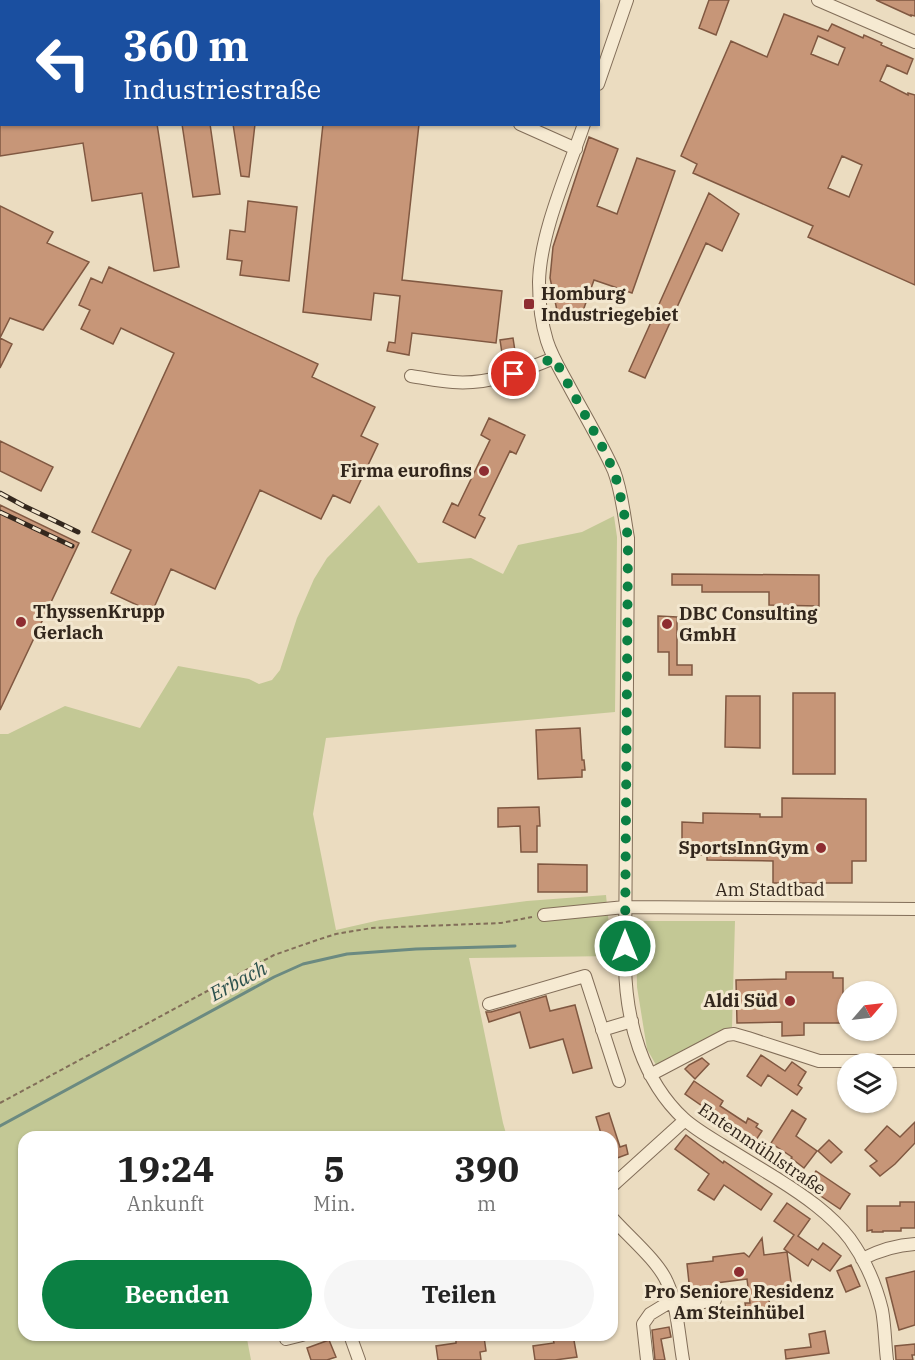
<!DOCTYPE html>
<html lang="de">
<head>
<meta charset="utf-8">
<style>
	:root { --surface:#fff; --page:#f6f6f6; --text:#222; --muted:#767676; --accent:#0b8043 }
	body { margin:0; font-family:"IBM Plex Serif",serif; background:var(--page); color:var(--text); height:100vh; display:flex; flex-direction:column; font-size:22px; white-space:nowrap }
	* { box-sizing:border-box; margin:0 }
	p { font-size:20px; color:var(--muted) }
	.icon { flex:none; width:33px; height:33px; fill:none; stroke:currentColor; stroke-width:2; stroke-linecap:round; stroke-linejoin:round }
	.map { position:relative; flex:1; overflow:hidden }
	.sheet { position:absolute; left:18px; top:1131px; width:600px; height:210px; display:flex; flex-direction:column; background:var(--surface); border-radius:18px; box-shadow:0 2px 4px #0004 }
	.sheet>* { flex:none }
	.hud { position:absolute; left:0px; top:0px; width:600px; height:126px; box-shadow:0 2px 4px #0004; background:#1a4fa0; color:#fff; overflow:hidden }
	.needle { width:39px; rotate:62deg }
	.fabs { position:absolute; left:837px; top:981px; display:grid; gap:12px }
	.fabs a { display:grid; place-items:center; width:60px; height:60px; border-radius:50%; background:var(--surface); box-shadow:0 2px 4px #0004; font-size:30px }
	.pin { position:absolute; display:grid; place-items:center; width:51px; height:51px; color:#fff; margin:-26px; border:3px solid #fff; border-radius:50%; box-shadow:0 2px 6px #0007 }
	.me { position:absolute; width:66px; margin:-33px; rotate:0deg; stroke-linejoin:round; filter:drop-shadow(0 0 4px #0008) }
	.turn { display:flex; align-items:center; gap:21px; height:126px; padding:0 24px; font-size:27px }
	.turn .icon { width:78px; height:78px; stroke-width:2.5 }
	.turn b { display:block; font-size:42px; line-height:51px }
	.eta { display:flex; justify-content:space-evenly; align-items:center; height:102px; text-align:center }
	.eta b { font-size:36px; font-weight:800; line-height:42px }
	.action { display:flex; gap:12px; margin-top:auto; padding:12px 24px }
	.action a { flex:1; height:69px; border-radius:36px; background:var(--accent); color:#fff; font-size:24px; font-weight:800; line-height:69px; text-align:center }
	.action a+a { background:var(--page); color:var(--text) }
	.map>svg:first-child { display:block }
	.green { fill:#c3c895 }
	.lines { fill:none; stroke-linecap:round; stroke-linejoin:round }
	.stream { stroke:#6b8a81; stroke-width:3 }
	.building { fill:#c79678; stroke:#805841; stroke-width:1.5; fill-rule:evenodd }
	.minor-casing { stroke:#826e59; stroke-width:14 }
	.path { stroke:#826e59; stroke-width:2; stroke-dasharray:4.5 3; stroke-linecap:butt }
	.minor { stroke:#f6ead2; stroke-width:12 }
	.rail-casing { stroke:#33271d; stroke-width:5 }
	.rail { stroke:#f3e7cf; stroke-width:3; stroke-dasharray:9; stroke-linecap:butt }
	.route { stroke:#0b8043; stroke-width:10; stroke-dasharray:0 18 }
	.poi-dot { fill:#8e2d31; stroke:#f3e7cf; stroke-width:2 }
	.labels { text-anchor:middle; stroke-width:6; stroke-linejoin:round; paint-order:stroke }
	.poi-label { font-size:18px; font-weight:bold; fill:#33271d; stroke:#f3e7cf; text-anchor:start }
	.street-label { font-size:18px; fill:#33271d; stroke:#f3e7cf }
	.water-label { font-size:20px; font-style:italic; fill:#2d524e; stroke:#f3e7cf }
</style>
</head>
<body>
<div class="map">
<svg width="915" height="1360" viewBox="0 0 915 1360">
	<rect width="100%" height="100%" fill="#ebdcc0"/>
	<!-- green -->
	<path class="green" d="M379 505 418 563 471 558 503 574 518 545 582 532 614 516 617 537 615 712 326 738 313 814 336 930 380 920 527 901 606 895 612 956 469 958 503 1123 507 1137H24V1335H258L247 1339 251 1360H0V734H8L65 706 140 728 178 666 249 679 259 684 272 680 280 670 297 618 314 579 327 558Z
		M644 921H735L732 1027 656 1065 647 1049 637 987 636 935Z"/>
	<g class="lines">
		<!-- stream -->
		<path class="stream" d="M0 1126 274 977 303 964 347 954 416 949 515 946"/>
	</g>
	<!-- building -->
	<path class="building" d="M709 0H729L716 35 699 28Z
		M876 0H915V16L911 15V16Z
		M784 14 828 31 832 24 863 38 864 35 882 43 881 45 913 59 907 74 887 65 880 81 908 95V93L915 95V285L808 237 813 226 693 173 697 164 681 156 731 41 767 57ZM818 36 845 48 838 65 811 54ZM842 156 862 165 849 197 828 188Z
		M0 124H157L179 267 154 271 142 193 92 201 83 143 0 156Z
		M182 124H210L220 194 193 197Z
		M233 124H255L249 177 241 176Z
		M323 124H419L402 280 502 291 496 343 412 333 409 355 387 351 389 342 395 343 400 296 374 293 371 320 303 312Z
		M589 137 618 149 597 206 617 214 637 158 675 171 632 293 594 280 579 322 558 315 550 278 553 247Z
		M709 193 739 214 722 251 706 243 645 378 629 371Z
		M248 201 297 207 289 281 240 275 242 261 227 259 230 230 245 232Z
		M0 206 53 232 47 243 89 262 43 330 10 318 0 338 12 344 0 368Z
		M109 267 318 364 312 377 375 407 361 436 378 444 350 503 333 495 321 519 260 490 215 589 171 569 152 612 111 593 131 550 92 532 174 353 121 328 113 344 81 329 90 310 79 305 91 278 102 283Z
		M513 338 515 351 502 353 500 340Z
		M489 418 525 435 516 454 510 451 479 515 485 518 475 538 443 522 452 503 458 506 490 440 481 435Z
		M0 441 53 467 41 491 0 471Z
		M0 505 79 543 0 710Z
		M672 574 819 575V606L769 605V592H702V585H672Z
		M658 616 677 617V665H692V675H669V652H658Z
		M793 693H835V774H793Z
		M726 696H760V748L725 747Z
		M580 728 582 760H584L585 770H582V777L538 779 536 730Z
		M782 798 866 799V861H852V883H773V861L707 860V855H682V822L703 823V813L760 814V817H782Z
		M539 807 540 826H537V852H521L520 826 498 827V808Z
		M538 864 587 865V892H538Z
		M786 972H833V978H843V1023H804V1035L782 1036V1022L737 1023 736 980 786 979Z
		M546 996 550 1011 575 1005 592 1068 573 1073 563 1039 530 1048 520 1012 489 1022 486 1012H491Z
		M761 1055 785 1071 792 1062 806 1072 798 1085 802 1088 797 1095 768 1075 761 1086 747 1076Z
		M702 1058 709 1064 695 1079 685 1069 689 1065Z
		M694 1081 723 1101 720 1106 746 1123 748 1118 758 1124 756 1127 762 1131 750 1149 720 1129 725 1122 685 1094Z
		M792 1110 806 1119 796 1136 817 1151 804 1168 791 1158 792 1157 771 1143Z
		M609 1113 620 1147 626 1145 628 1154 612 1160V1137H602L596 1117Z
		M915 1122V1143L895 1164 880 1176 870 1166 877 1161 865 1150 887 1126 900 1137Z
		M686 1135 723 1163 724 1161 772 1194 761 1210 724 1185 714 1200 698 1190 709 1174 675 1149Z
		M829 1140 842 1152 831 1163 818 1151Z
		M816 1171 850 1194 840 1209 806 1186Z
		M900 1202H915V1228H901V1231H883V1232H872V1230L867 1231V1206H900Z
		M787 1203 810 1219 798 1236 818 1250 823 1243 841 1256 830 1271 812 1259 808 1266 784 1249 794 1235 774 1221Z
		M762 1238 764 1255 787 1252 793 1297 769 1300 771 1312 747 1315 745 1303H750L747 1279 716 1283 717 1288 690 1292 687 1264 713 1261V1257L744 1253 749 1257Z
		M851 1265 860 1286 846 1292 837 1271Z
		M915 1271V1325L899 1330 886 1278Z
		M669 1327 671 1337 661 1339 665 1360H655L652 1330Z
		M825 1331 829 1353 786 1359 785 1350 811 1347 809 1334Z
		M552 1335H573L577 1357 555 1360H535L533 1346 554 1343Z
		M468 1337V1339L484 1337 486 1351 480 1352 481 1360H438L436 1346 456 1343V1339Z
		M329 1340 336 1357 327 1360H311L307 1348Z
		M915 1344V1355H912L913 1360H896L895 1346Z"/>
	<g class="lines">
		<!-- minor casing -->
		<g class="minor-casing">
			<path id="minor" d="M818 0 915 42
				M379 2 380 0
				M598 84 627 0
				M520 124 576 149
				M584 124C568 171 540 233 539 282 539 302 541 322 547 341 552 357 561 371 569 386 584 414 601 442 614 471 622 492 624 516 628 538L625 965C626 1021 642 1080 684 1119 695 1129 709 1137 722 1145 740 1156 758 1167 776 1178 803 1195 831 1214 850 1239 865 1260 876 1285 882 1310 885 1326 885 1344 887 1360
				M411 376C425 378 439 381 453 382 489 385 522 371 554 358
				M544 915 625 907 915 909
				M489 1004 585 976 619 1081
				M602 1030 632 1021
				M650 1075 726 1035 734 1034 748 1038 819 1061H915
				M612 1186 685 1120
				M612 1218C628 1236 658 1261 667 1282 677 1303 679 1337 683 1360
				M862 1259C880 1250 896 1245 915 1244
				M674 1307 715 1300
				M350 1335 359 1360
				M286 1339 302 1335
				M647 1360 643 1324 650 1314 673 1300"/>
		</g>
		<!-- path -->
		<path class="path" d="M0 1103 274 955 317 940 336 934 372 928 501 923 532 917"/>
		<!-- minor -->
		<use href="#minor" class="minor"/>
		<!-- rail casing -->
		<g class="rail-casing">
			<path id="rail" d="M279 0 283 2
				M0 493 24 506 78 532
				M0 512 72 546"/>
		</g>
		<!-- rail -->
		<use href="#rail" class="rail"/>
	</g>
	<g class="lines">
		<!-- route -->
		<path class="route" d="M514 374 554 358 604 450 615 474 623 507 628 538 625 946"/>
	</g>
	<!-- markers -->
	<g class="poi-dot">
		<rect x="523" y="298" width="12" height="12" rx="3"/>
		<circle cx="484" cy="471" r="6"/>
		<circle cx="21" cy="622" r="6"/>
		<circle cx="667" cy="624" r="6"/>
		<circle cx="821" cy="848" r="6"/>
		<circle cx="790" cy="1001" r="6"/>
		<circle cx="739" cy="1272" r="6"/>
	</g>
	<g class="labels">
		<!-- poi labels -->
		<g class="poi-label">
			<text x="541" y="300">Homburg<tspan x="541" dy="21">Industriegebiet</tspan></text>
			<text x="472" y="477" text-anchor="end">Firma eurofins</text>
			<text x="33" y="618">ThyssenKrupp<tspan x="33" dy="21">Gerlach</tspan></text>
			<text x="679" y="620">DBC Consulting<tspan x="679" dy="21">GmbH</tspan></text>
			<text x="809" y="854" text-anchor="end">SportsInnGym</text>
			<text x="778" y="1007" text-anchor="end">Aldi Süd</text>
			<text x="739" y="1298" text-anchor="middle">Pro Seniore Residenz<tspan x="739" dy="21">Am Steinhübel</tspan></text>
		</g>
		<!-- street labels -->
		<g class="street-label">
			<text x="770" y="896">Am Stadtbad</text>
			<text transform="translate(762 1149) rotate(34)" y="6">Entenmühlstraße</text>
		</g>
		<!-- water labels -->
		<g class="water-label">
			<text transform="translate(238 981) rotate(-28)" y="7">Erbach</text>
		</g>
	</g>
</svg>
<div class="fabs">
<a><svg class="needle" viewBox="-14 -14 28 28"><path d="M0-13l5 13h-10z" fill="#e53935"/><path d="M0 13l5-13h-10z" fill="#767676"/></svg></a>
<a><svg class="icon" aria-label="layers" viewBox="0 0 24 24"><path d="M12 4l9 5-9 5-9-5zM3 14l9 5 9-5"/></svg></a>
</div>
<div class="pin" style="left:514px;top:374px;background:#d93025"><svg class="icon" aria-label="arrive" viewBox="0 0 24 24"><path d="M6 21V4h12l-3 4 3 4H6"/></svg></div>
<svg class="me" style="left:625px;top:946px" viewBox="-20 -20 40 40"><circle r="17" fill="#0b8043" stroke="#fff" stroke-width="3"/><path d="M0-11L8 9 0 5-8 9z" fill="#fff"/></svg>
<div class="hud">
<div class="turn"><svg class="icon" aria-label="left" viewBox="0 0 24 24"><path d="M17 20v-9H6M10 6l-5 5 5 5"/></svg><div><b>360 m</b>Industriestraße</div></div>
</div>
<section class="sheet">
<div class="eta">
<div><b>19:24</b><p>Ankunft</p></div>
<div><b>5</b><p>Min.</p></div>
<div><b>390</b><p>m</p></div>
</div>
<div class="action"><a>Beenden</a><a>Teilen</a></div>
</section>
</div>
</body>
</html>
